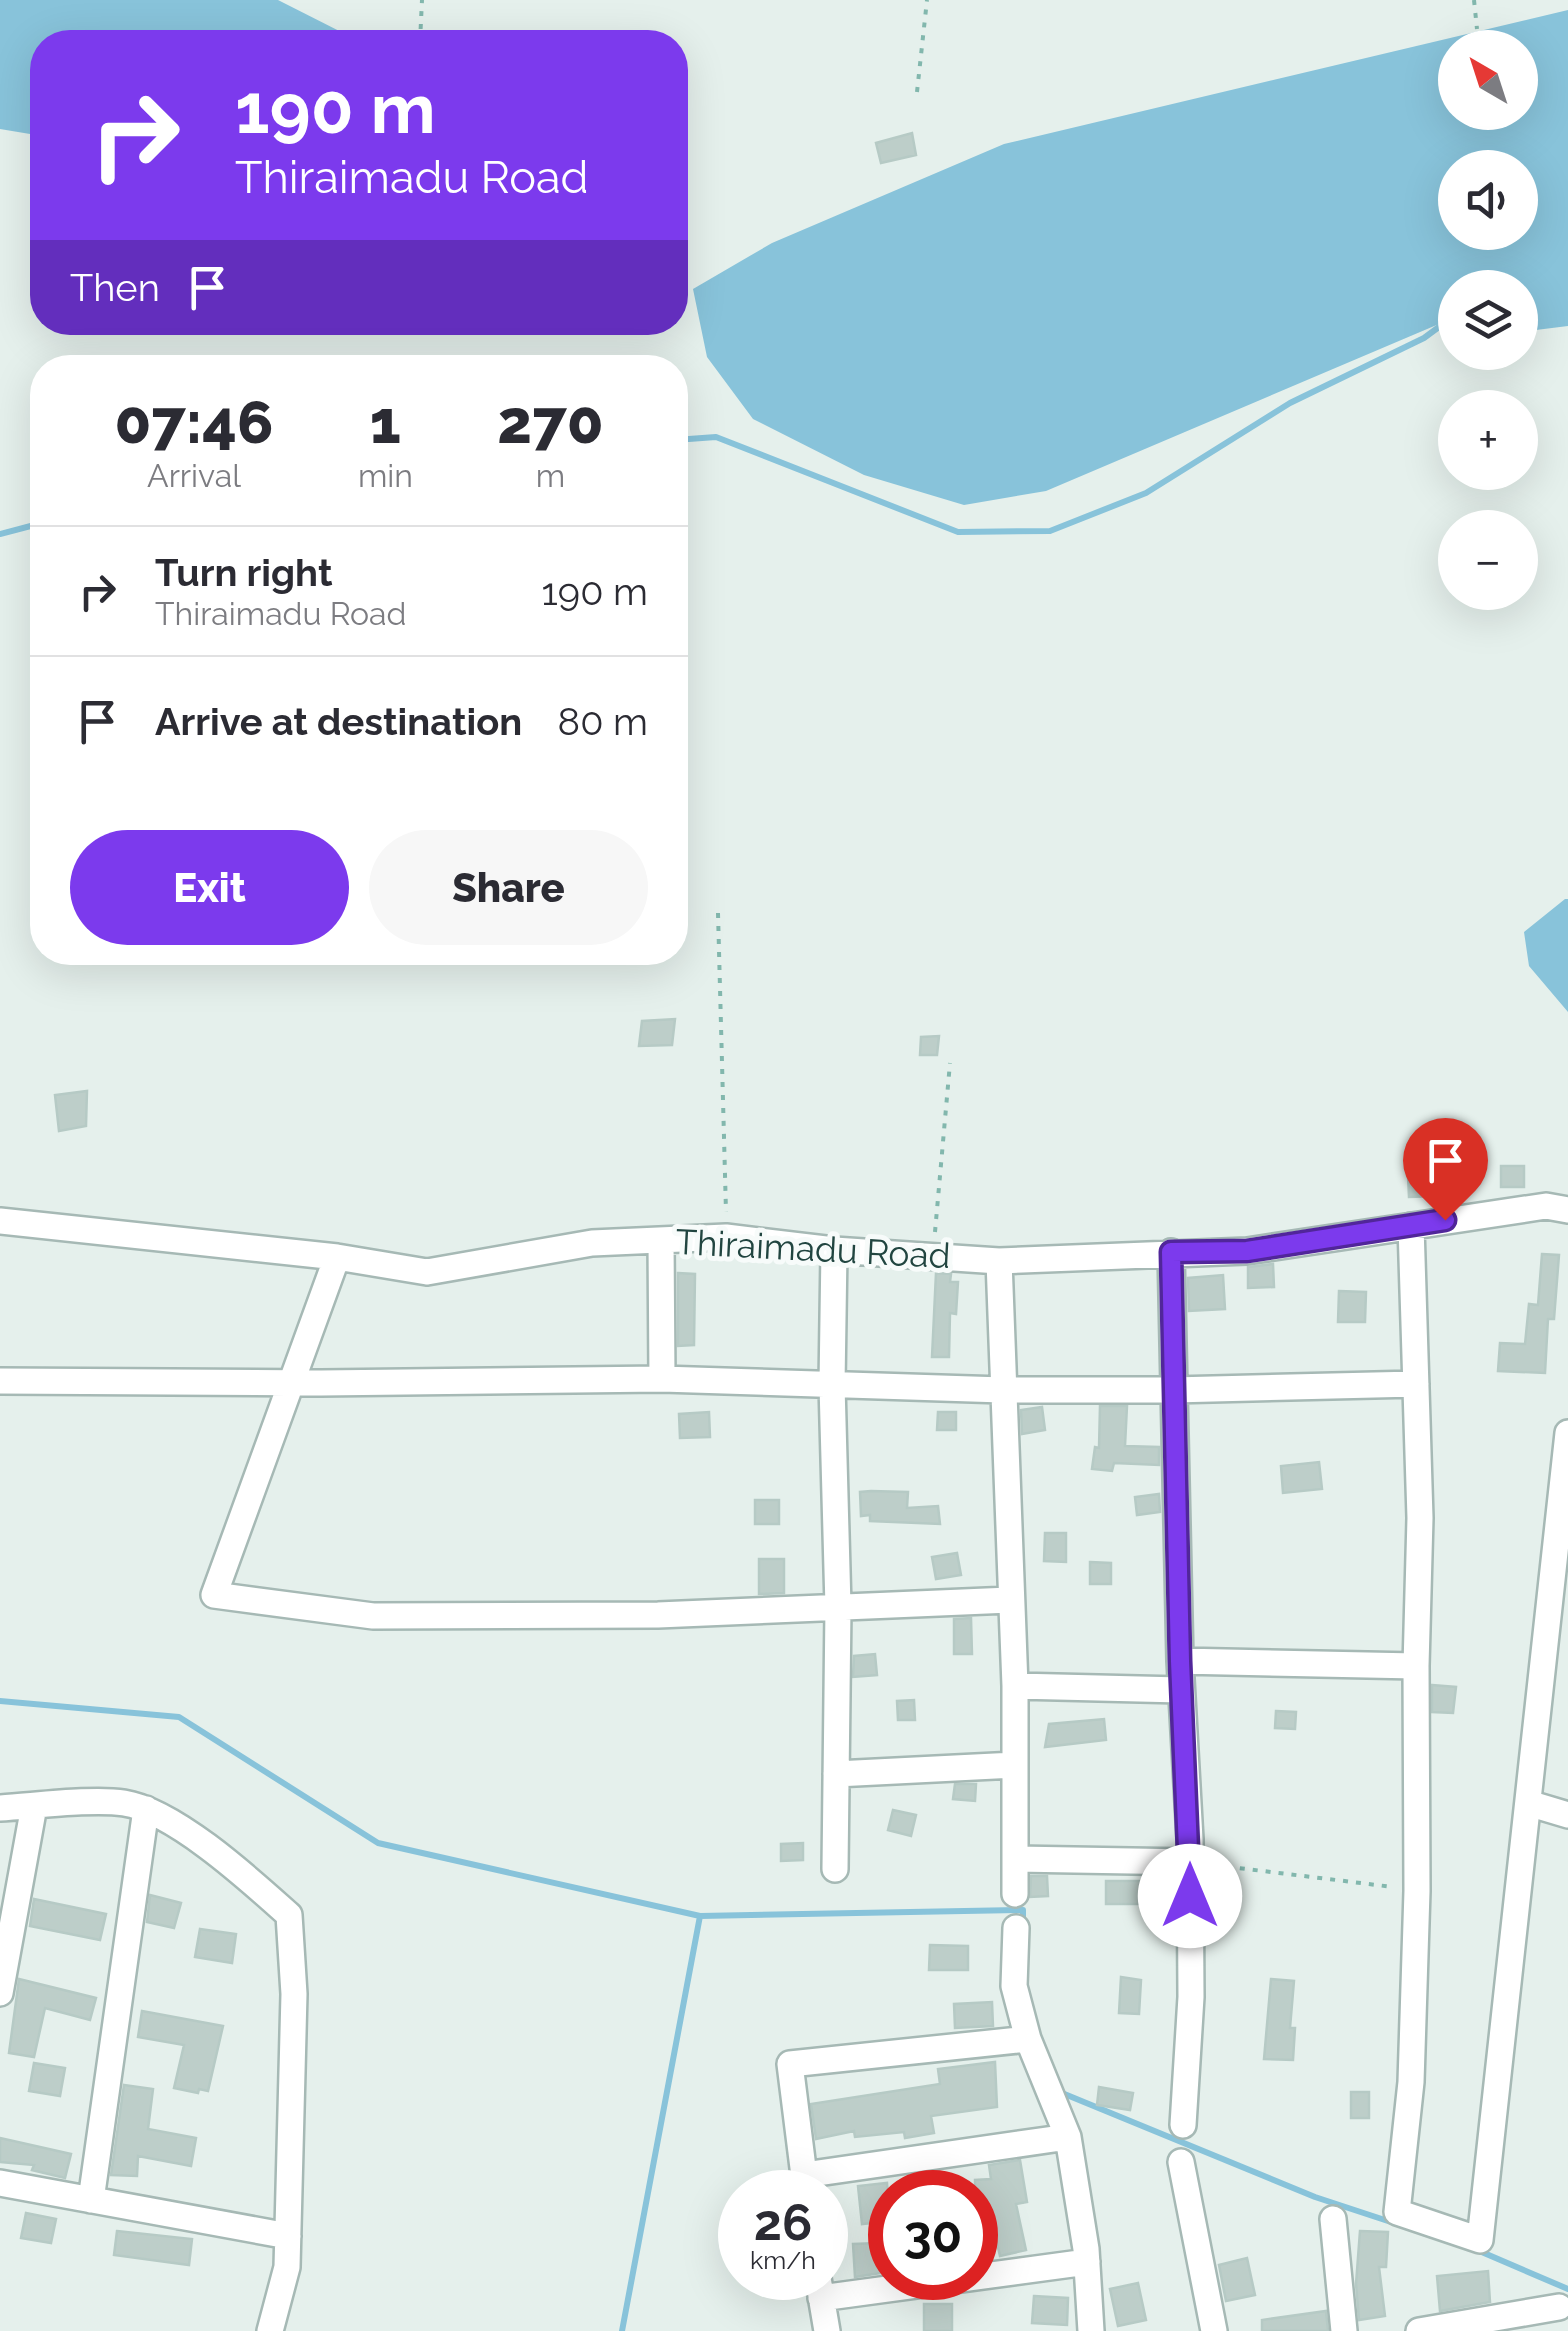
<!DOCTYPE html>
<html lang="en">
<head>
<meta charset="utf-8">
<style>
	:root { --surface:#fff; --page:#f7f7f7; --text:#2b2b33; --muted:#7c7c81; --line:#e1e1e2; --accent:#7c3aed }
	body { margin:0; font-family:Raleway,sans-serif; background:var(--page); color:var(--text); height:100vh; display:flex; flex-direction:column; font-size:38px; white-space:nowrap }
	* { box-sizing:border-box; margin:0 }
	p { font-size:32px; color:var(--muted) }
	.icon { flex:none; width:55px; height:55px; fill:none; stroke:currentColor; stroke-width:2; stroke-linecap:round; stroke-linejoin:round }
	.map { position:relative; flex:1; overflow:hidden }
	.details { position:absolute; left:30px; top:355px; width:658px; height:610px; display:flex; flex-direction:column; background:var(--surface); border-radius:40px; box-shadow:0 10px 40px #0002 }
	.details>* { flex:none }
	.guide { position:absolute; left:30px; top:30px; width:658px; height:305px; border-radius:40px; box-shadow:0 10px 40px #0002; background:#7c3aed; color:#fff; overflow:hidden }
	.needle { width:65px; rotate:321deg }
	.fabs { position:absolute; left:1438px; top:30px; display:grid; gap:20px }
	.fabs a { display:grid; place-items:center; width:100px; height:100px; border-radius:50%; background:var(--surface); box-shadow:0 10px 40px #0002; font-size:50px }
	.speed { position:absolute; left:718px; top:2170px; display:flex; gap:20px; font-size:50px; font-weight:700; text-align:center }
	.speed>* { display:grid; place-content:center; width:130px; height:130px; border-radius:50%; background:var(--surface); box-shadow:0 10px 40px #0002; line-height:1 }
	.speed small { font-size:25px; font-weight:400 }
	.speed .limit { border:15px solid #d22; background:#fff; color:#111 }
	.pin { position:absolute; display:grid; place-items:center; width:85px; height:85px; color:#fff; margin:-102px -42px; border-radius:50% 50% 50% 0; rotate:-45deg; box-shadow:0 0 10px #0007 }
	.pin .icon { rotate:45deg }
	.me { position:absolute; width:110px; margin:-55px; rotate:0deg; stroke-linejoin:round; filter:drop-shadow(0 0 8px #0008) }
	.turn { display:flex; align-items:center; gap:35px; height:210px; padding:0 40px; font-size:45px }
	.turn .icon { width:130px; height:130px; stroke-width:2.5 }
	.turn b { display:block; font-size:70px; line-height:85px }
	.then { display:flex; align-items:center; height:95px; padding:0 40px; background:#0003; gap:20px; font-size:38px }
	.eta { display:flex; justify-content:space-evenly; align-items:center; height:170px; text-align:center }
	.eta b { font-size:60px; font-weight:800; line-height:70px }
	.cta { display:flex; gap:20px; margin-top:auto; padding:20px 40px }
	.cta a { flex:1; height:115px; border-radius:60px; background:var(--accent); color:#fff; font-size:40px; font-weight:800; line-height:115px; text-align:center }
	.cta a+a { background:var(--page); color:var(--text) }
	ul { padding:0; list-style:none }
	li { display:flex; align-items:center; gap:30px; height:130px; padding:0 40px; border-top:2px solid var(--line) }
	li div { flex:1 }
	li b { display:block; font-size:38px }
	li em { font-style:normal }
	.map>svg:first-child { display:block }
	.water { fill:#88c3da; fill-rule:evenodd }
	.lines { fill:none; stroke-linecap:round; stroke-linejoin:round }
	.stream { stroke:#88c3da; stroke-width:6 }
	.building { fill:#bdcec9; stroke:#b6cac5; stroke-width:2.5 }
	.minor-casing { stroke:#a6b9b5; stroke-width:30 }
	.path { stroke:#82b7ad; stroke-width:4; stroke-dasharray:5 8; stroke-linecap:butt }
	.minor { stroke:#fff; stroke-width:25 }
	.route-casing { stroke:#51269a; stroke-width:25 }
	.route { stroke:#7c3aed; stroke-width:18 }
	.labels { text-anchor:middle; stroke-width:10; stroke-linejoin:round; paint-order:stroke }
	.street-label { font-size:35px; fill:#214540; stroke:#f7fbfa }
</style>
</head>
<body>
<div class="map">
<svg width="1568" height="2331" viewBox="0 0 1568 2331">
	<rect width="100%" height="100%" fill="#e5f0ec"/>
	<!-- water -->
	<path class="water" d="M0 0H278L361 42H42V136L0 129Z
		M1568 10V326L1520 332V288H1455V323L1446 321 1046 491 964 505 864 475 753 419 707 357 693 289 772 243 1004 144ZM1455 48H1520V112H1455ZM1455 168H1520V232H1455Z
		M1565 899H1568V1012L1529 966 1524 932Z"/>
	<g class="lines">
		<!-- stream -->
		<path class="stream" d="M675 440 716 437 958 532 1050 531 1146 493 1290 403 1424 338 1447 321
			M0 534 42 523
			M0 1701 179 1717 378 1843 700 1916 622 2331
			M700 1916 1023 1910V1924
			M1062 2093 1315 2197 1394 2223
			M1477 2250 1568 2289"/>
	</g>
	<!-- building -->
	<path class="building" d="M912 133 916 155 881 163 876 143Z
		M675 1019 672 1045 639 1046 642 1021Z
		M939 1036 937 1055H920L921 1037Z
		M87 1091 86 1126 59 1131 55 1095Z
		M1501 1166H1524V1187H1501Z
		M1437 1175 1438 1196 1409 1197 1408 1176Z
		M1542 1254 1559 1255 1554 1319H1548L1545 1373 1498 1371 1500 1343 1525 1344 1529 1304 1538 1305Z
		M1273 1264 1274 1287 1248 1288V1267Z
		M678 1273 695 1274 694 1345 678 1346Z
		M936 1273 951 1274 950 1282H958L956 1314 950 1313 949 1357H932Z
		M1223 1275 1225 1309 1189 1311 1188 1278Z
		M1339 1291 1366 1292 1365 1322H1338Z
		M1100 1406H1127L1125 1446 1159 1447V1465L1114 1463 1112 1471 1092 1469 1095 1447 1099 1448Z
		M1042 1407 1045 1430 1022 1434 1021 1410Z
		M709 1412 710 1437 680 1438 679 1414Z
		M938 1412H956V1430H937Z
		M1319 1462 1322 1489 1283 1493 1281 1466Z
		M871 1491 908 1492 907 1508 938 1506 940 1524 870 1521V1515L861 1516 860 1492Z
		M1159 1494 1160 1512 1137 1515 1135 1497Z
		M755 1500H779V1524H755Z
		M1045 1533H1066V1562L1044 1561Z
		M957 1553 961 1575 936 1579 932 1557Z
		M759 1559H784V1593L759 1594Z
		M1090 1562 1111 1563V1584H1090Z
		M971 1618 972 1654H954V1619Z
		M875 1654 877 1675 853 1677 854 1656Z
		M1432 1685 1456 1687 1453 1713 1432 1712Z
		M914 1700 915 1720H898L897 1701Z
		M1276 1711 1296 1712 1295 1729 1275 1728Z
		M1104 1719 1106 1740 1045 1747 1049 1724Z
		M955 1784H976L975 1801 953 1799Z
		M893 1810 916 1815 911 1836 888 1830Z
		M803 1843V1860L781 1861V1844Z
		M1031 1876H1047L1048 1896 1030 1897Z
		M1106 1881H1141L1140 1904H1106Z
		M150 1895 181 1903 174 1928 147 1922Z
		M34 1899 106 1914 100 1940 30 1926Z
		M200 1929 236 1934 232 1963 195 1957Z
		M930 1945 968 1946V1970H929Z
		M1121 1977 1141 1980 1139 2014 1119 2013Z
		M19 1979 96 1998 90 2020 45 2008 34 2057 9 2053Z
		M1271 1979 1294 1981 1290 2028H1295L1293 2060 1264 2059Z
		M992 2002 993 2026 955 2028 954 2004Z
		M142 2011 223 2026 208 2091 199 2089 198 2093 174 2088 184 2045 138 2037Z
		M995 2062 997 2107 931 2116 934 2133 905 2138 904 2132 855 2137 854 2131 816 2139 811 2104 940 2084 938 2069Z
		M34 2063 65 2068 60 2096 29 2091Z
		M124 2085 153 2089 148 2129 196 2138 191 2166 138 2156 137 2176 111 2175Z
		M1099 2087 1133 2093 1130 2110 1097 2105Z
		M1351 2092H1369V2118H1351Z
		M0 2138 71 2154 65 2178 32 2170 34 2165 0 2162Z
		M1020 2160 1027 2202 1016 2204 1026 2250 1000 2256 989 2209H975V2180L991 2179 989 2165Z
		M887 2183 890 2221 862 2224 858 2186Z
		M26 2213 56 2219 51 2243 21 2238Z
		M117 2231 192 2239 189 2265 114 2255Z
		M1360 2231 1388 2232 1386 2267H1379L1385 2316 1359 2320 1356 2284Z
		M879 2243 881 2273 855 2277 853 2244Z
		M1247 2258 1255 2295 1226 2301 1219 2265Z
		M1488 2271 1490 2302 1440 2311 1437 2276Z
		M1138 2283 1146 2320 1118 2326 1110 2289Z
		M1034 2296 1068 2298 1067 2325 1032 2323Z
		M924 2304H952V2331H924Z
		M1326 2311 1328 2331H1262V2320Z"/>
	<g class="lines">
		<!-- minor casing -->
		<g class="minor-casing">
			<path id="minor" d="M0 1221 337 1257 427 1272 592 1243 726 1237 834 1250 999 1261 1247 1251 1546 1206 1568 1210
				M661 1240 662 1379
				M834 1250 832 1385 838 1607 835 1869
				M1171 1252 1180 1661 1190 1839 1191 1997 1183 2125
				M337 1257 214 1595 373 1616 658 1615 1010 1600
				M999 1261 1015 1686V1894
				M0 1381 321 1383 662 1379 1003 1390H1173L1416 1384
				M1180 1661 1416 1666 1420 1518 1411 1226
				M1416 1666 1417 1891 1411 2082 1397 2212 1480 2240 1568 1433
				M1015 1686 1181 1690
				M836 1774 1015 1765
				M1528 1803 1568 1815
				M0 1808C34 1806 93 1798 124 1803 175 1811 251 1881 289 1915L294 1994 287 2267 270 2331
				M1016 1859 1190 1862
				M1016 1928 1014 1986 1028 2039 1068 2137 1086 2249 1091 2331
				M0 1993 34 1806
				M1181 2162 1214 2331
				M804 2175 1068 2137
				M0 2183 288 2236
				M806 2192 790 2064 1028 2039
				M91 2200 146 1809
				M1333 2219 1344 2331
				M818 2278 827 2331
				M821 2298 1087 2262
				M1419 2331 1559 2307"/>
		</g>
		<!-- path -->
		<path class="path" d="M1474 0 1477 29
			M420 42 422 0
			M917 92 927 0
			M718 913 726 1212
			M935 1232 950 1063
			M1214 1865 1393 1887"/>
		<!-- minor -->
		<use href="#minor" class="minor"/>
	</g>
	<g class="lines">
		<!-- route casing -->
		<g class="route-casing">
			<path id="route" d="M1190 1896 1180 1661 1171 1252 1247 1251 1445 1220"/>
		</g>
		<!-- route -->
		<use href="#route" class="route"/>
	</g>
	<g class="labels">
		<!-- street labels -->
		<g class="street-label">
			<text transform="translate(813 1249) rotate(3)" y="12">Thiraimadu Road</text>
		</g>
	</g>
</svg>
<div class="fabs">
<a><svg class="needle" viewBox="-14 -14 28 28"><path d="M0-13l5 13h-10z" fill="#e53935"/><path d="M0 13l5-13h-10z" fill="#7c7c81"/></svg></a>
<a><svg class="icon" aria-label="sound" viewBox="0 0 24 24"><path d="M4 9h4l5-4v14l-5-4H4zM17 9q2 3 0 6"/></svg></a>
<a><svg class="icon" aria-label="layers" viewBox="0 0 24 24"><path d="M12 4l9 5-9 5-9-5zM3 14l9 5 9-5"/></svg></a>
<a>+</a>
<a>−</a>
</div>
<div class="speed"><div>26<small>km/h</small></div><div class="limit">30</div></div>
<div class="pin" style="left:1445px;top:1220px;background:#d93025"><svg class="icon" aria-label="arrive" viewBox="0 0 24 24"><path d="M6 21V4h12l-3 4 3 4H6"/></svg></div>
<svg class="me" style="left:1190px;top:1896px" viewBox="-20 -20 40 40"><circle r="19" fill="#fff"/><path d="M0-13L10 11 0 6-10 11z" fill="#7c3aed"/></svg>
<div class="guide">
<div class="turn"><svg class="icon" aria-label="right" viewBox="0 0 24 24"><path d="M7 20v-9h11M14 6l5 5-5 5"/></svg><div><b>190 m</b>Thiraimadu Road</div></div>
<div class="then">Then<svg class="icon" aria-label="arrive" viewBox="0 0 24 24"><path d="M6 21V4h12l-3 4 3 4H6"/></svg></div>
</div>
<section class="details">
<div class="eta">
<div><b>07:46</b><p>Arrival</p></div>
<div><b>1</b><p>min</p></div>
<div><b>270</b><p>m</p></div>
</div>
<ul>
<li><svg class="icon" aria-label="right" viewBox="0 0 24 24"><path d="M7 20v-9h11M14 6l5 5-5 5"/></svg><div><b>Turn right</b><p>Thiraimadu Road</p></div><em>190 m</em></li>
<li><svg class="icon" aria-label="arrive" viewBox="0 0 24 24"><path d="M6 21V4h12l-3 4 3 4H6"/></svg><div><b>Arrive at destination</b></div><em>80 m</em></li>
</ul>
<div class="cta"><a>Exit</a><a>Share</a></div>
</section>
</div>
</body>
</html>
